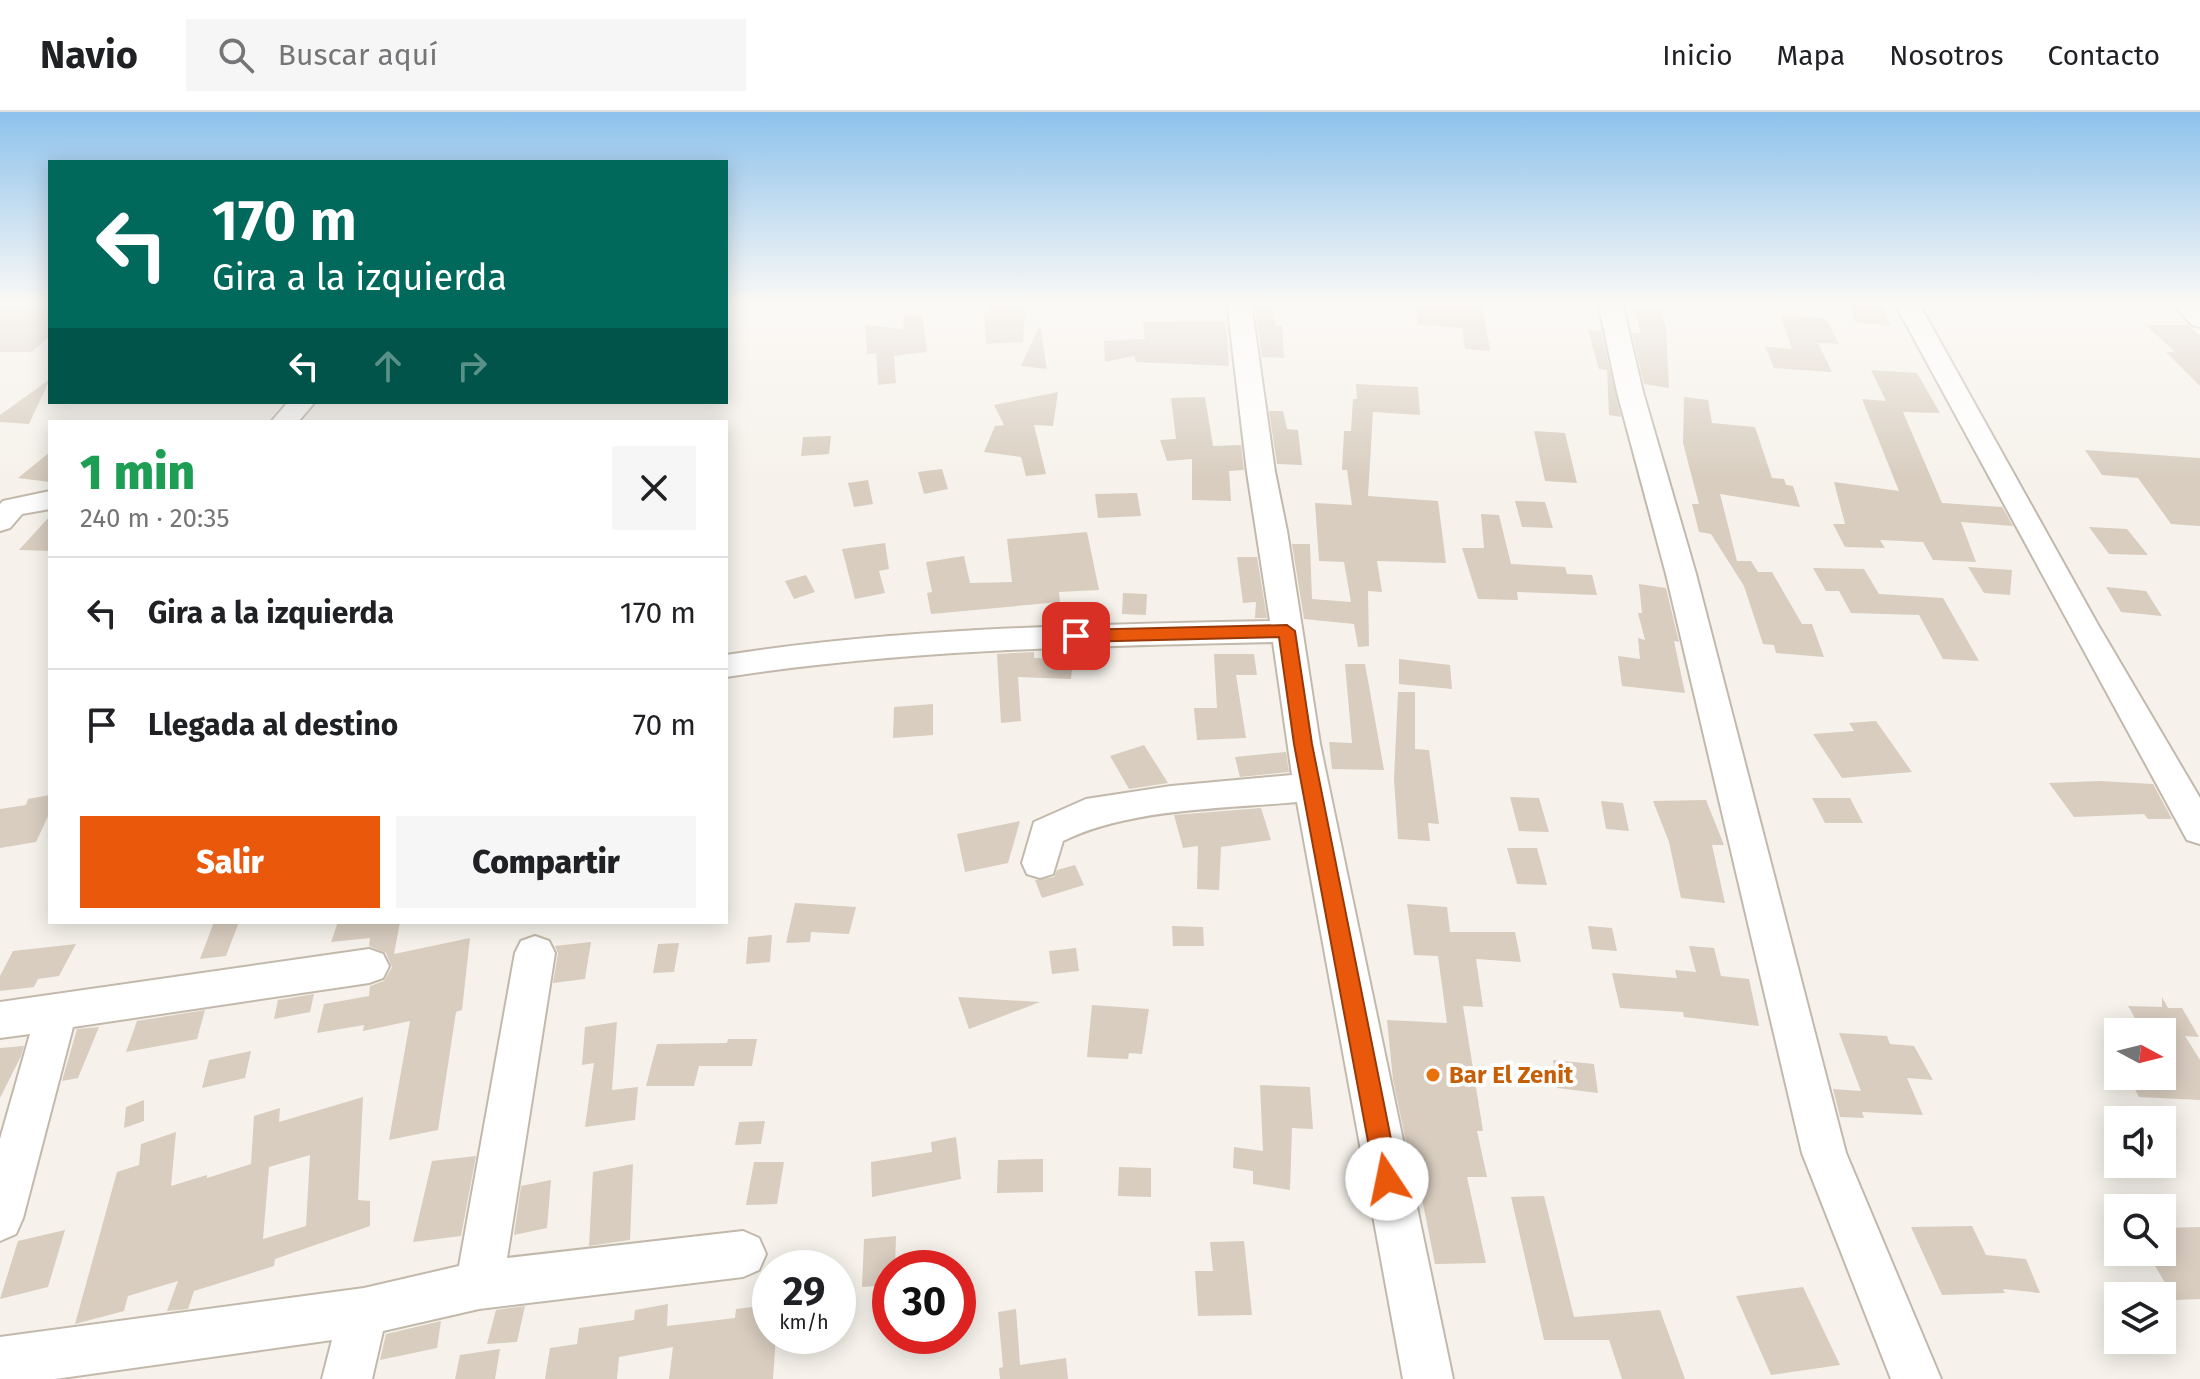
<!DOCTYPE html>
<html lang="es">
<head>
<meta charset="utf-8">
<style>
	:root { --surface:#fff; --page:#f6f6f6; --text:#202124; --muted:#757577; --line:#e0e0e0; --accent:#ea580c }
	body { margin:0; font-family:"Fira Sans",sans-serif; background:var(--page); color:var(--text); height:100vh; display:flex; flex-direction:column; font-size:30px; white-space:nowrap }
	* { box-sizing:border-box; margin:0 }
	p { font-size:26px; color:var(--muted) }
	.icon { flex:none; width:44px; height:44px; fill:none; stroke:currentColor; stroke-width:2; stroke-linecap:round; stroke-linejoin:round }
	.map { position:relative; flex:1; overflow:hidden }
	.sheet { position:absolute; left:48px; top:308px; width:680px; height:504px; display:flex; flex-direction:column; background:var(--surface); border-radius:0px; box-shadow:0 4px 20px #0003 }
	.sheet>* { flex:none }
	.hud { position:absolute; left:48px; top:48px; width:680px; height:244px; border-radius:0px; box-shadow:0 4px 20px #0003; background:#00695c; color:#fff; overflow:hidden }
	.needle { width:52px; rotate:97deg }
	.controls { position:absolute; left:2104px; top:906px; display:grid; gap:16px }
	.controls a { display:grid; place-items:center; width:72px; height:72px; border-radius:0px; background:var(--surface); box-shadow:0 4px 20px #0003; font-size:40px }
	.speed { position:absolute; left:752px; top:1138px; display:flex; gap:16px; font-size:40px; font-weight:700; text-align:center }
	.speed>* { display:grid; place-content:center; width:104px; height:104px; border-radius:50%; background:var(--surface); box-shadow:0 4px 20px #0003; line-height:1 }
	.speed small { font-size:20px; font-weight:400 }
	.speed .limit { border:12px solid #d22; background:#fff; color:#111 }
	.pin { position:absolute; display:grid; place-items:center; width:68px; height:68px; color:#fff; margin:-34px; border-radius:16px; box-shadow:0 4px 12px #0006 }
	.me { position:absolute; width:88px; margin:-44px; rotate:349deg; stroke-linejoin:round; filter:drop-shadow(0 0 6px #0008) }
	.turn { display:flex; align-items:center; gap:28px; height:168px; padding:0 32px; font-size:36px }
	.turn .icon { width:104px; height:104px; stroke-width:2.5 }
	.turn b { display:block; font-size:56px; line-height:68px }
	.lanes { display:flex; align-items:center; height:76px; padding:0 32px; background:#0003; justify-content:center; gap:40px; direction:ltr }
	.lanes .off { opacity:.35 }
	.round { display:grid; place-items:center; flex:none; width:84px; height:84px; border-radius:0px; background:var(--page) }
	.summary { display:flex; align-items:center; justify-content:space-between; height:136px; padding:0 32px }
	h1 { font-size:48px; font-weight:800; line-height:60px; color:#1e9e55 }
	.button { display:flex; gap:16px; margin-top:auto; padding:16px 32px }
	.button a { flex:1; height:92px; border-radius:0px; background:var(--accent); color:#fff; font-size:32px; font-weight:800; line-height:92px; text-align:center }
	.button a+a { background:var(--page); color:var(--text) }
	ul { padding:0; list-style:none }
	li { display:flex; align-items:center; gap:24px; height:112px; padding:0 32px; border-top:2px solid var(--line) }
	li div { flex:1 }
	li b { display:block; font-size:30px }
	li em { font-style:normal }
	header { display:flex; align-items:center; gap:48px; box-sizing:border-box; height:112px; padding:0 40px; background:var(--surface); border-bottom:2px solid var(--line) }
	header strong { font-size:38px }
	nav { display:flex; gap:44px; margin-inline-start:auto; font-size:28px }
	.search { width:560px; height:72px; background:var(--page); display:flex; align-items:center; gap:20px; box-sizing:border-box; padding:0 28px; border-radius:0px; color:var(--muted); font-size:30px }
	.map>svg:first-child { display:block }
	.building { fill:#d8cdbf; fill-rule:evenodd }
	.lines { fill:none; stroke-linecap:round; stroke-linejoin:round }
	.minor-casing { stroke:#c2b9ac; stroke-width:4 }
	.minor { fill:#fff; fill-rule:evenodd }
	.route { fill:#ea580c; stroke:#983908; stroke-width:2 }
	.food-dot { fill:#e8710a; stroke:#fff; stroke-width:3 }
	.labels { text-anchor:middle; stroke-width:8; stroke-linejoin:round; paint-order:stroke }
	.near-food-label { font-size:24px; font-weight:bold; fill:#c56008; stroke:#fff; text-anchor:start }
</style>
</head>
<body>
<header>
<strong>Navio</strong>
<div class="search"><svg class="icon" aria-label="search" viewBox="0 0 24 24"><circle cx="10" cy="10" r="6"/><path d="M15 15l6 6"/></svg>Buscar aquí</div>
<nav><a>Inicio</a><a>Mapa</a><a>Nosotros</a><a>Contacto</a></nav>
</header>
<div class="map">
<svg width="2200" height="1267" viewBox="0 0 2200 1267">
	<rect width="100%" height="100%" fill="#f6f2eb"/>
	<!-- building -->
	<path class="building" d="M0 190H50V224L32 240H0Z
		M990 190H1026L1023 230 986 232 984 200H989Z
		M1254 190H1273L1275 213 1282 214 1284 246 1262 245Z
		M1458 190H1482L1490 239 1465 237 1462 216 1418 213 1417 192Z
		M1849 190H1882L1890 214 1855 210Z
		M1634 196 1661 198 1666 215 1669 276 1644 272 1632 221H1641Z
		M905 201H922L927 240 894 244 896 271 878 273 876 241 867 242 865 213 903 217Z
		M1780 202 1826 207 1839 232 1818 231 1832 260 1774 256 1765 235 1792 237Z
		M1226 209 1229 254 1136 250 1134 244 1105 250 1104 229 1145 227 1143 210Z
		M1040 213 1047 257 1021 254Z
		M2146 213H2188L2200 224V274L2166 240H2175Z
		M1588 218 1601 219 1621 305 1609 303 1607 258 1599 257Z
		M1871 258 1917 261 1940 301 1903 300 1942 391 2002 395 2004 398 2013 414 1961 410 1976 450 1933 448 1923 430 1880 428 1885 436 1845 435 1833 412H1845L1834 370 1899 379 1862 287 1886 289Z
		M50 267 29 312 0 310V303Z
		M1356 272 1418 275 1420 303 1373 300 1368 384 1438 389 1446 451 1377 449 1382 480 1368 479 1369 534 1358 535 1354 512 1304 507 1292 432H1310L1312 487 1351 490 1344 450 1319 449 1315 391 1352 393 1347 358H1342L1344 319H1351L1353 287H1357Z
		M1058 280 1053 314 1034 313 1046 362 1026 364 1021 345 984 340 995 314 1004 313 994 293Z
		M1205 285 1213 334 1241 333 1244 358 1229 359 1231 389 1192 388V347L1167 349 1160 328 1176 327 1171 286Z
		M1684 285 1708 288 1712 311 1755 315 1772 366 1784 367 1786 373 1793 374 1800 395 1720 382 1737 449H1751L1758 460H1772L1802 512H1812L1824 545 1776 541 1774 533 1763 532 1744 474 1711 422 1699 420 1692 392H1699L1683 331Z
		M1269 299H1283L1287 317 1298 318 1302 353 1277 352Z
		M1534 319 1565 321 1577 371 1545 369Z
		M831 324 829 342 801 344 803 325Z
		M2085 338 2200 346V414L2171 412 2138 366 2102 363Z
		M50 340V370L18 366Z
		M942 357 948 377 924 382 918 360Z
		M868 368 873 392 854 395 848 371Z
		M1137 381 1141 404 1098 406 1095 382Z
		M1515 389 1545 390 1553 416 1522 415Z
		M1481 402 1499 403 1511 452 1565 455 1567 462 1592 463 1597 483 1517 480 1518 488 1478 487 1462 436H1484Z
		M50 404V439L19 438Z
		M2089 415 2127 417 2148 443 2109 442Z
		M1087 420 1099 478 1059 480 1060 490 931 502 927 481 932 480 926 450 964 444 970 471 1012 470 1007 427Z
		M885 431 889 457 879 459 885 481 855 487 842 437Z
		M1237 445H1257L1267 506H1255L1256 490 1243 491Z
		M1968 455 2012 458 2010 483 1984 481Z
		M1813 456 1864 457 1879 482 1943 486 1979 549 1943 547 1919 503 1851 501 1839 479H1826Z
		M806 463 815 480 794 487 785 469Z
		M1639 472 1666 476 1679 530 1674 529 1685 581 1622 574 1618 544 1640 547 1638 526 1645 528 1638 501H1642Z
		M2106 475 2146 479 2162 504 2121 500Z
		M1123 481 1147 482 1146 503 1122 502Z
		M1034 540V546L1073 548 1071 567 1018 565 1021 609 1001 611 997 542Z
		M1214 542H1254L1257 563H1236L1246 626 1197 628 1194 596H1217Z
		M1399 547 1450 553 1452 577 1399 572Z
		M1345 552H1365L1384 658 1332 657 1329 630 1352 631Z
		M1398 580H1415V637L1429 638 1439 712 1428 711 1430 729 1398 727 1394 667Z
		M933 592V623L893 626 894 595Z
		M1876 609 1912 660 1842 666 1813 622 1854 619 1849 611Z
		M1144 633 1168 671 1129 677 1110 644Z
		M1286 640 1289 660 1240 665 1235 645Z
		M2100 669 2153 672 2172 707H2148L2144 702 2074 705 2049 671Z
		M50 683V700L36 730 0 736V697L26 693 28 687Z
		M1510 685 1539 686 1549 720 1519 719Z
		M1812 686H1850L1863 711H1825Z
		M1706 688 1724 733H1712L1725 791 1681 786 1669 730 1653 689Z
		M1601 689 1623 691 1629 719 1606 717Z
		M1261 696 1271 728 1221 735 1219 778 1197 777 1198 734 1183 736 1174 703Z
		M1020 709 1008 751 965 760 957 722Z
		M1507 736H1537L1547 773 1517 772Z
		M1075 753 1084 773 1042 786 1035 768 1054 765 1057 758Z
		M795 791 856 795 849 822 811 820 810 830 786 831Z
		M1407 792 1447 795 1450 820H1515L1521 850 1476 847 1483 895 1463 894 1483 1019H1477L1487 1065H1467L1486 1151 1435 1152 1419 1072H1415L1393 968 1387 908 1447 911 1438 844 1414 843Z
		M214 810H239L226 844 200 847Z
		M338 810H400L394 842 470 826 462 898 456 900 438 1018 389 1028 410 909 363 919 364 913 317 921 324 892 369 884 370 874 384 869 392 855 386 841 369 834 370 826 331 830Z
		M1172 814 1203 815 1204 834H1173Z
		M1588 814 1612 816 1617 839 1592 837Z
		M772 823 770 850 746 852 748 825Z
		M591 830 585 867 553 871 558 841 555 834Z
		M679 831 674 860 653 861 658 832Z
		M76 832 59 864 38 867 34 875 0 879V864L13 839Z
		M1689 834 1714 836 1721 864 1749 867 1759 914 1684 905 1683 900 1620 896 1612 861 1677 866 1675 858 1696 860Z
		M1076 836 1079 859 1052 862 1049 839Z
		M314 882 310 900 274 907 278 888Z
		M958 885 1040 890 969 917Z
		M2162 885 2168 896H2182L2199 925 2185 924 2200 948V988L2139 985 2128 964H2162V920H2143L2128 894 2162 895Z
		M1092 893 1149 897 1142 942 1129 941 1128 947 1087 945Z
		M205 898 197 927 126 940 137 909Z
		M617 910 612 978 638 975 635 1008 585 1015 594 951 582 953 585 915Z
		M99 915 78 966 62 969 77 917Z
		M1839 921 1887 924 1890 932 1914 934 1933 968 1907 966 1923 1003 1862 1000 1864 1006 1840 1005 1833 977 1861 979Z
		M728 927H757L752 954H699L694 974H646L657 932 727 931Z
		M24 934 21 944 0 986V936Z
		M251 939 245 966 202 976 209 948Z
		M1553 948 1594 952 1598 981 1557 976Z
		M1260 973 1310 975 1313 1017 1292 1016 1290 1078 1253 1072V1059L1233 1056 1234 1035 1263 1039Z
		M363 985 358 1088 370 1089V1114L275 1147 274 1154 194 1179 188 1197 167 1199 178 1169 128 1184 124 1199 75 1212 117 1060 139 1053 141 1032 176 1020 171 1074 207 1063V1066L251 1052 254 1004 280 996 279 1010ZM310 1043 306 1114 263 1127 269 1055Z
		M144 988V1009L124 1016 126 995Z
		M765 1009 761 1032 735 1033 739 1010Z
		M956 1025 961 1067 872 1085 871 1050 932 1040 931 1030Z
		M476 1044 461 1124 413 1130 432 1049Z
		M1043 1047V1080L997 1081 998 1048Z
		M754 1050H784L777 1092 746 1093Z
		M633 1052 630 1128 589 1134 593 1060Z
		M1119 1055 1151 1056V1085L1118 1084Z
		M551 1068 547 1116 514 1123 521 1074Z
		M1544 1084 1574 1205 1660 1198 1685 1267H1622L1609 1228H1544L1511 1085Z
		M1972 1114 1986 1143 2026 1147 2040 1181 2003 1177 2005 1181 1942 1183 1911 1115Z
		M2200 1115V1187L2175 1188 2147 1140H2162V1116Z
		M65 1118 48 1175 0 1187 18 1129Z
		M896 1124 895 1156H890V1173L862 1175 864 1127Z
		M1244 1129 1252 1203 1198 1204 1195 1159H1213L1210 1130Z
		M1803 1175 1840 1253 1771 1263 1736 1184Z
		M668 1192 667 1214 735 1206 736 1197 770 1193V1224H776L773 1267H669L673 1235 619 1245 617 1267H545L550 1236 577 1232 579 1216 634 1208 635 1198Z
		M525 1194 517 1230 487 1232 496 1198Z
		M1016 1197 1020 1253 1066 1246 1068 1267H1000L999 1256 1003 1255 998 1200Z
		M441 1209 437 1236 380 1248 386 1222Z
		M500 1237 495 1267H455L460 1243Z"/>
	<g class="lines">
		<!-- minor casing -->
		<g class="minor-casing">
			<path id="minor" d="M1227 190H1251L1275 360 1287 419 1320 632 1453 1267H1403L1297 690C1223 697 1130 696 1063 729L1053 762 1040 766 1027 762 1022 751 1034 710 1086 687 1171 674 1292 663 1273 530C1090 534 908 537 726 565V543C907 515 1088 513 1270 509L1247 360Z
				M1598 190H1622L1643 280 1696 462 1846 1041 1941 1267H1891L1802 1041 1666 462 1617 280Z
				M1894 190H1918L2097 511 2200 686V732L2187 728Z
				M2171 190H2196L2200 194V215L2192 213Z
				M288 290H315L298 310H271Z
				M50 379V397L22 402 10 416 0 419V392L3 389Z
				M535 824 549 829 555 841 507 1146 743 1119 759 1126 766 1142 759 1158 743 1165 479 1197 383 1219 372 1267H322L332 1228 55 1267H0V1225L364 1176 459 1154 515 841 521 829Z
				M369 837 383 842 389 854 383 866 369 871 73 915 23 1106 16 1122 0 1129V1027L30 922 0 926V890Z"/>
		</g>
		<!-- minor -->
		<use href="#minor" class="minor"/>
	</g>
	<!-- sky -->
	<linearGradient id="sky" x2="0" y2="1"><stop stop-color="#8dc2ec"/><stop offset="0.52" stop-color="#fbf9f6"/><stop offset="1" stop-color="#fbf9f6" stop-opacity="0"/></linearGradient>
	<rect width="2200" height="367" fill="url(#sky)"/>
	<!-- route -->
	<path class="route" d="M1287 513 1295 519 1312 632 1399 1067 1396 1076 1387 1079 1379 1076 1375 1067 1294 632 1279 525 1076 530 1068 524 1076 518Z"/>
	<!-- markers -->
	<circle class="food-dot" cx="1433" cy="963" r="8"/>
	<g class="labels">
		<!-- near-food labels -->
		<g class="near-food-label">
			<text x="1449" y="971">Bar El Zenit</text>
		</g>
	</g>
</svg>
<div class="controls">
<a><svg class="needle" viewBox="-14 -14 28 28"><path d="M0-13l5 13h-10z" fill="#e53935"/><path d="M0 13l5-13h-10z" fill="#757577"/></svg></a>
<a><svg class="icon" aria-label="sound" viewBox="0 0 24 24"><path d="M4 9h4l5-4v14l-5-4H4zM17 9q2 3 0 6"/></svg></a>
<a><svg class="icon" aria-label="search" viewBox="0 0 24 24"><circle cx="10" cy="10" r="6"/><path d="M15 15l6 6"/></svg></a>
<a><svg class="icon" aria-label="layers" viewBox="0 0 24 24"><path d="M12 4l9 5-9 5-9-5zM3 14l9 5 9-5"/></svg></a>
</div>
<div class="speed"><div>29<small>km/h</small></div><div class="limit">30</div></div>
<div class="pin" style="left:1076px;top:524px;background:#d93025"><svg class="icon" aria-label="arrive" viewBox="0 0 24 24"><path d="M6 21V4h12l-3 4 3 4H6"/></svg></div>
<svg class="me" style="left:1387px;top:1067px" viewBox="-20 -20 40 40"><circle r="19" fill="#fff"/><path d="M0-13L10 11 0 6-10 11z" fill="#ea580c"/></svg>
<div class="hud">
<div class="turn"><svg class="icon" aria-label="left" viewBox="0 0 24 24"><path d="M17 20v-9H6M10 6l-5 5 5 5"/></svg><div><b>170 m</b>Gira a la izquierda</div></div>
<div class="lanes"><svg class="icon" aria-label="left" viewBox="0 0 24 24"><path d="M17 20v-9H6M10 6l-5 5 5 5"/></svg><svg class="icon off" aria-label="ahead" viewBox="0 0 24 24"><path d="M12 20V5M6 11l6-6 6 6"/></svg><svg class="icon off" aria-label="right" viewBox="0 0 24 24"><path d="M7 20v-9h11M14 6l5 5-5 5"/></svg></div>
</div>
<section class="sheet">
<div class="summary"><div><h1>1 min</h1><p>240 m · 20:35</p></div><a class="round"><svg class="icon" aria-label="close" viewBox="0 0 24 24"><path d="M6 6l12 12M18 6L6 18"/></svg></a></div>
<ul>
<li><svg class="icon" aria-label="left" viewBox="0 0 24 24"><path d="M17 20v-9H6M10 6l-5 5 5 5"/></svg><div><b>Gira a la izquierda</b></div><em>170 m</em></li>
<li><svg class="icon" aria-label="arrive" viewBox="0 0 24 24"><path d="M6 21V4h12l-3 4 3 4H6"/></svg><div><b>Llegada al destino</b></div><em>70 m</em></li>
</ul>
<div class="button"><a>Salir</a><a>Compartir</a></div>
</section>
</div>
</body>
</html>
